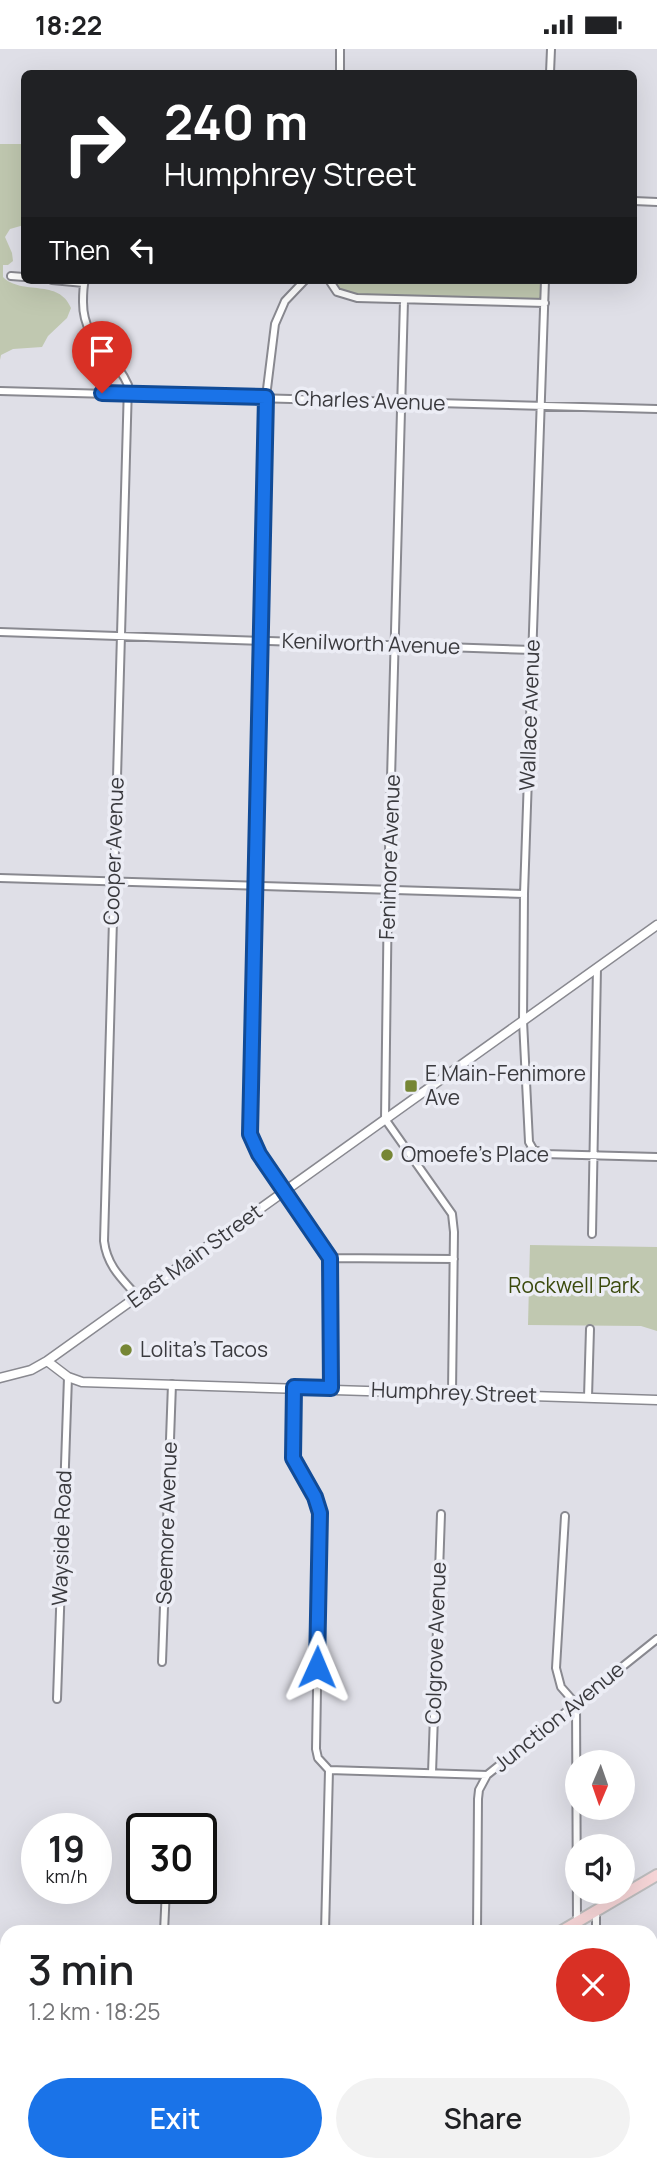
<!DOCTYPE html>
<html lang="en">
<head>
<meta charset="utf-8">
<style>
	:root { --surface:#fff; --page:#f2f2f2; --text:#202124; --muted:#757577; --accent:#1a73e8 }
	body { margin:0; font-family:Manrope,sans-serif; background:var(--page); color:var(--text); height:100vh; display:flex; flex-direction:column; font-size:26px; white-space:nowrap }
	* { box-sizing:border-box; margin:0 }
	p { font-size:23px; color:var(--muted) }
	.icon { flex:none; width:38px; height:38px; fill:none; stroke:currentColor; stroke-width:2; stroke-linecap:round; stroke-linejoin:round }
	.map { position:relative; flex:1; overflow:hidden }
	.drawer { position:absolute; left:0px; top:1876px; width:658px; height:247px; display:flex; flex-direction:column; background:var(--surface); border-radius:21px 21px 0 0; box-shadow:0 7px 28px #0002 }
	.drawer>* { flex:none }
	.hud { position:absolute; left:21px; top:21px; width:616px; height:214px; border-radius:10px; box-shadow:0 7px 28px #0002; background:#202124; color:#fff; overflow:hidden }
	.needle { width:46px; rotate:182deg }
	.fabs { position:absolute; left:565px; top:1701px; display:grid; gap:14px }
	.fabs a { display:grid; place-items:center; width:70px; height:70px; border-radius:50%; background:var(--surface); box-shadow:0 7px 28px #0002; font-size:35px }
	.speed { position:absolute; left:21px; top:1764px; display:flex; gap:14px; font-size:35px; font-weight:700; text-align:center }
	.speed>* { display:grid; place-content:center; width:91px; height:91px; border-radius:50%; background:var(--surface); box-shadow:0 7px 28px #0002; line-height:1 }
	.speed small { font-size:18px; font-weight:400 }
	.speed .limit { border:4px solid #111; border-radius:10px; background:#fff; color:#111 }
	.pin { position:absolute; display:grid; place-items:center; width:60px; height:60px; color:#fff; margin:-72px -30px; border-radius:50% 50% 50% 0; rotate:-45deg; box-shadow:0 0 7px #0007 }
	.pin .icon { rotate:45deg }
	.me { position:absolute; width:77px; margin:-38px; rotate:1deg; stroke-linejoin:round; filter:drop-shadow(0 0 5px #0008) }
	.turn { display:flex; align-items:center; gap:24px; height:147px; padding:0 28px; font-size:32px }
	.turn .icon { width:91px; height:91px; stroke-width:2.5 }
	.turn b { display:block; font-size:49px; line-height:60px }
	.then { display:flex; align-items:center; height:66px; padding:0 28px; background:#0003; gap:14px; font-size:26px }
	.round { display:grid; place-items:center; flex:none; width:74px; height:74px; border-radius:37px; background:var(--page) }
	.summary { display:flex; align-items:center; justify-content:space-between; height:119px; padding:0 28px }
	h1 { font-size:42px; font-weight:600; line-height:52px }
	.cta { display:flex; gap:14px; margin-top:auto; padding:14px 28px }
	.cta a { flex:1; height:80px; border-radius:42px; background:var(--accent); color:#fff; font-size:28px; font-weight:600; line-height:80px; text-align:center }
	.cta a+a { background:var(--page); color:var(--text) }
	.status { display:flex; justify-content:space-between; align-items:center; height:49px; padding:0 35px; background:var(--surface); direction:ltr }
	.status svg { height:19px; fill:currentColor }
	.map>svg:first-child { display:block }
	.green { fill:#c0c8b0 }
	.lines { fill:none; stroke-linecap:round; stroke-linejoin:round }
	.minor-casing { stroke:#898990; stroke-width:10 }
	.tertiary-casing { stroke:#898990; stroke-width:11 }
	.primary-casing { stroke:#bcbcbd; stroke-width:14 }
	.minor { stroke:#fff; stroke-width:6 }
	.tertiary { stroke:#fff; stroke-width:8 }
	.primary { stroke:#f6d5d7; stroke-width:10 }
	.route-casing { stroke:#114b97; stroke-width:18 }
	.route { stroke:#1a73e8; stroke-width:12 }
	.poi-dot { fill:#768635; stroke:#ecedf5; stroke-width:2.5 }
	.labels { text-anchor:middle; stroke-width:7; stroke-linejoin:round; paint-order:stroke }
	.street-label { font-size:21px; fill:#3a3a3e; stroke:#ecedf5 }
	.poi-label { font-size:21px; fill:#3a3a3e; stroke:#ecedf5; text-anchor:start }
	.park-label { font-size:21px; fill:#3a490c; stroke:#ecedf5 }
</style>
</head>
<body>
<div class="status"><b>18:22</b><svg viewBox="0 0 49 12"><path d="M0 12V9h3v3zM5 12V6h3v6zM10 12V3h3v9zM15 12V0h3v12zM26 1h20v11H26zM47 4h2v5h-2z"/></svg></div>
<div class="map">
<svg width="657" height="2122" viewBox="0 0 657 2122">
	<rect width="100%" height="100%" fill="#dfdfe7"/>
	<!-- green -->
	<path class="green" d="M0 95H24V176L10 180 5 188 12 204 13 212 8 216H3V228C22 247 59 229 71 259L67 269 48 287 42 298 13 300 1 306 0 311Z
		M331 231H542L541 251 360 248 343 243Z
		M530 1196 657 1198V1282L641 1277 528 1276Z"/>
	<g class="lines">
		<!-- minor casing -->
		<g class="minor-casing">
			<path id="minor" d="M340 24V0
				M550 24 551 0
				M634 152 657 153
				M11 227 24 228
				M52 231 84 234
				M85 231C83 238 83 246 83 253 83 294 114 303 128 336L104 1192C107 1217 122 1230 138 1248
				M305 231 285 252 275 275 266 348 250 1085 259 1105 330 1209 332 1340
				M329 231 337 243 357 249 545 254
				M545 231 524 845 523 972 529 1093 533 1100 544 1105 657 1108
				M404 251 388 840 385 1070 452 1165 454 1183 452 1343
				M0 342 657 360
				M0 583 533 601
				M0 829 524 845
				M592 1185 597 919
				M330 1209 454 1210
				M294 1338 293 1409 315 1448 320 1464 316 1700 318 1709 329 1721 325 1883
				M588 1348 590 1280
				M565 1467 556 1619 561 1638 576 1655 577 1873
				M162 1613 172 1335
				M57 1650 68 1328
				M329 1721 487 1726 657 1590
				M432 1724 441 1465
				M169 1780V1777
				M164 1883 166 1839
				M477 1883 478 1750 479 1741 487 1726
				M596 1883V1862
				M292 2116 294 2122
				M358 2122 371 2116
				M439 2122V2116
				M592 2122V2116"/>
		</g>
		<!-- tertiary casing -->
		<g class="tertiary-casing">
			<path id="tertiary" d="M47 1312 68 1328 82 1333 657 1351
				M0 1329 31 1321 47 1312 657 876"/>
		</g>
		<!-- primary casing -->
		<g class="primary-casing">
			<path id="primary" d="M560 1883 657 1826
				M139 2122 150 2116"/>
		</g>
		<!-- minor -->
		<use href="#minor" class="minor"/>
		<!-- tertiary -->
		<use href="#tertiary" class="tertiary"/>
		<!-- primary -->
		<use href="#primary" class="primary"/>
	</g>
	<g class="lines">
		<!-- route casing -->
		<g class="route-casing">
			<path id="route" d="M102 344 266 348 250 1085 259 1105 330 1209 331 1339 294 1338 293 1409 315 1448 320 1464 317 1618"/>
		</g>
		<!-- route -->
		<use href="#route" class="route"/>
	</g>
	<!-- markers -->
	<g class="poi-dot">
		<rect x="404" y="1030" width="14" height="14" rx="3.5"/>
		<circle cx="387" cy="1106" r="7"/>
		<circle cx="126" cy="1301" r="7"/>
	</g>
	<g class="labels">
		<!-- street labels -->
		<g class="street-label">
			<text transform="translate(370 352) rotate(2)" y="7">Charles Avenue</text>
			<text transform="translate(371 595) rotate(2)" y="7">Kenilworth Avenue</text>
			<text transform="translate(530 666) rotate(-88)" y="7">Wallace Avenue</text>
			<text transform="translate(114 802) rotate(-88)" y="7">Cooper Avenue</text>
			<text transform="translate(390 808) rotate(-88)" y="7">Fenimore Avenue</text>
			<text transform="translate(195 1207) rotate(-36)" y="7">East Main Street</text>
			<text transform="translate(454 1344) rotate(2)" y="7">Humphrey Street</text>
			<text transform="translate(167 1474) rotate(-88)" y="7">Seemore Avenue</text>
			<text transform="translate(62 1489) rotate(-88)" y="7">Wayside Road</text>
			<text transform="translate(436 1594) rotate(-88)" y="7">Colgrove Avenue</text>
			<text transform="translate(559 1668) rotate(-39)" y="7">Junction Avenue</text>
		</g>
		<!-- poi labels -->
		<g class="poi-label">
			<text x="425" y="1032">E Main-Fenimore<tspan x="425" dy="24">Ave</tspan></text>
			<text x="401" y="1113">Omoefe's Place</text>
			<text x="140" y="1308">Lolita's Tacos</text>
		</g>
		<!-- park labels -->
		<g class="park-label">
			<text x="574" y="1244">Rockwell Park</text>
		</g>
	</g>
</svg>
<div class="fabs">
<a><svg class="needle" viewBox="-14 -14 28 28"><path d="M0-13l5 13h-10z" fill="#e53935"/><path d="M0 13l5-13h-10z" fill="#757577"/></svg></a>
<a><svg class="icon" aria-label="sound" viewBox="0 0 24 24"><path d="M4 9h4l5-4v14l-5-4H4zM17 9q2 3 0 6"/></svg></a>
</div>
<div class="speed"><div>19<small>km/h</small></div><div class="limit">30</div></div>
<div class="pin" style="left:102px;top:344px;background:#d93025"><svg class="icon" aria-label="arrive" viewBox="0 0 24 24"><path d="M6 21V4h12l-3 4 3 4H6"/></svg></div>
<svg class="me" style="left:317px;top:1618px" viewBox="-20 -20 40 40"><path d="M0-17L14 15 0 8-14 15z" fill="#1a73e8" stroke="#fff" stroke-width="4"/></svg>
<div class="hud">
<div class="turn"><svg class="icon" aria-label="right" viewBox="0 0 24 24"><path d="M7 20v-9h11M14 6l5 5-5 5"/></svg><div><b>240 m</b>Humphrey Street</div></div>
<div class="then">Then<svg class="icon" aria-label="left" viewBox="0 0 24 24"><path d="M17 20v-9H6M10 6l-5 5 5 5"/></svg></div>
</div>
<section class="drawer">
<div class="summary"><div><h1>3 min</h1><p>1.2 km · 18:25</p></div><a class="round" style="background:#d93025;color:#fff"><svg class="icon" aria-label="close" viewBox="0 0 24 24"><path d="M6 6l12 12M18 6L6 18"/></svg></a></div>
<div class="cta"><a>Exit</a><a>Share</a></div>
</section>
</div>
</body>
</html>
